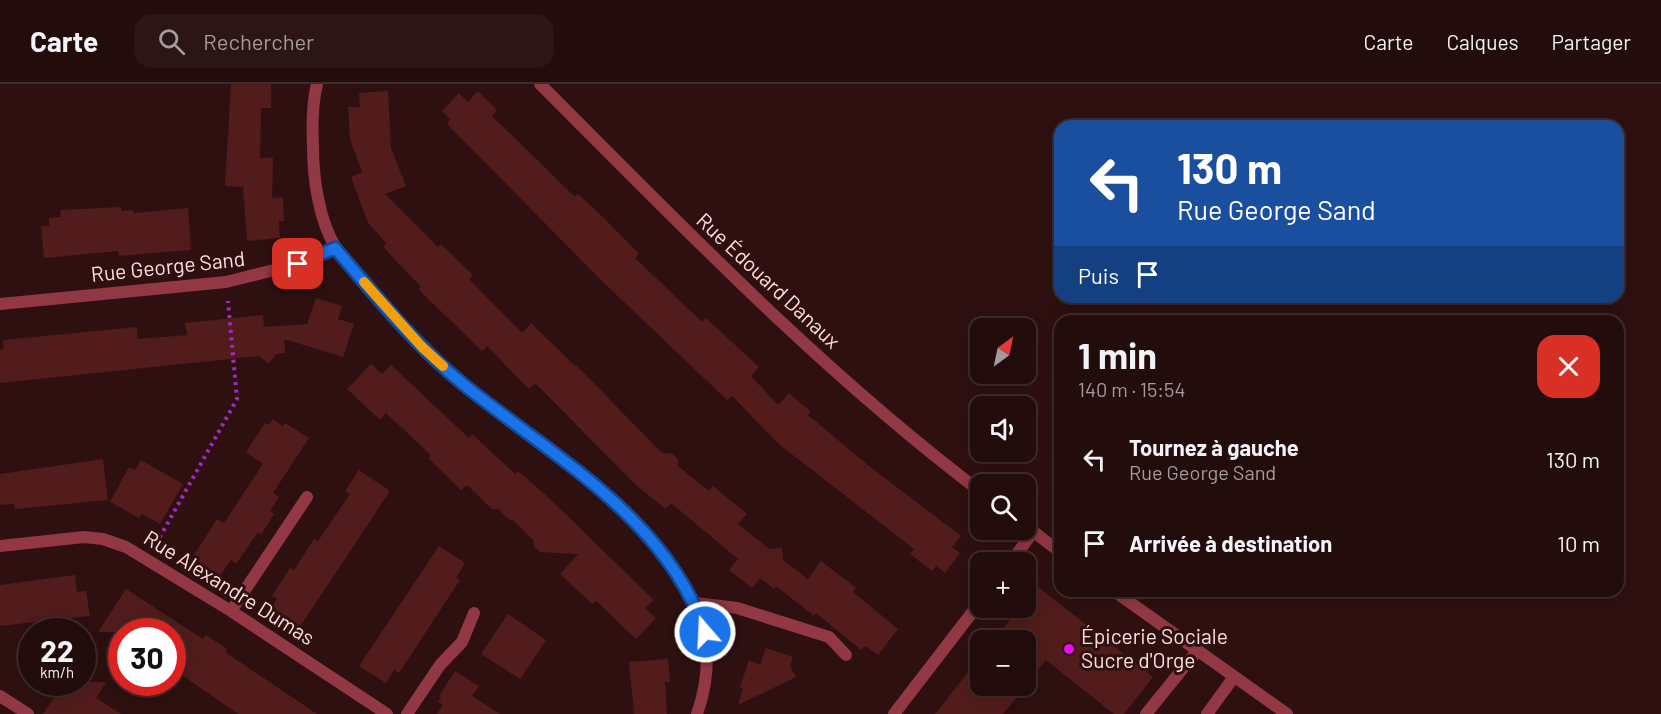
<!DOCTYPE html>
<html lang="fr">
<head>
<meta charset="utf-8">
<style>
	:root { --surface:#230c0c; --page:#2b1515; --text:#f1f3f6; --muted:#a39b9d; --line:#402c2d }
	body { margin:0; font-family:Barlow,sans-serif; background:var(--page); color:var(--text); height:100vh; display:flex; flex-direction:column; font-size:22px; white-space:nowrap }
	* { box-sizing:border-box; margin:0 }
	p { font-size:20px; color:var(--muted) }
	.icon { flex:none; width:33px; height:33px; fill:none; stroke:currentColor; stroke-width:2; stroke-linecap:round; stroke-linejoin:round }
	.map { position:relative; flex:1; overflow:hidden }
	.sheet { position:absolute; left:1054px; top:231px; width:570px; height:282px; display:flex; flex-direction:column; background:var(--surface); border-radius:18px; box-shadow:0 3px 15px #0003,0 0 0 2px var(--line) }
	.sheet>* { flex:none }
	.top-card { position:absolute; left:1054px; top:36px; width:570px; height:183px; border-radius:18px; box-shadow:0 3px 15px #0003,0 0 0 2px var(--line); background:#1a4fa0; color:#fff; overflow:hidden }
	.needle { width:39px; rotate:33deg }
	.controls { position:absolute; left:970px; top:234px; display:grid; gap:12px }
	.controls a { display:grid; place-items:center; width:66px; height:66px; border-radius:12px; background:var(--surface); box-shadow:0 3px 15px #0003,0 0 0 2px var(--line); font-size:30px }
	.speed { position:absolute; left:18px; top:534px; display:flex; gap:12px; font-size:30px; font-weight:700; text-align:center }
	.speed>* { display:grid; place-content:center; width:78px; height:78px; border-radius:50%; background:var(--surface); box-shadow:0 3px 15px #0003,0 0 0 2px var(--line); line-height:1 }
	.speed small { font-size:15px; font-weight:400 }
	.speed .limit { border:9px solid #d22; background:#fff; color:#111 }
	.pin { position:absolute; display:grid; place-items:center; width:51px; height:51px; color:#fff; margin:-26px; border-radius:12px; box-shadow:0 3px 9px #0006 }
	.me { position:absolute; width:66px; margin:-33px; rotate:341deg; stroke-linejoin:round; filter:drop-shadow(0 0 4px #0008) }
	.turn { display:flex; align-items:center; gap:21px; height:126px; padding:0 24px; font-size:27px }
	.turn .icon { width:78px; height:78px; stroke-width:2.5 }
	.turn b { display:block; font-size:42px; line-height:51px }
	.then { display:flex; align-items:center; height:57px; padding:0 24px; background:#0003; gap:12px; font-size:22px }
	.round { display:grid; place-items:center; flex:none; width:63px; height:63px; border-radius:18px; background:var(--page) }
	.head { display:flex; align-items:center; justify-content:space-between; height:102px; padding:0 24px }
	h1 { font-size:36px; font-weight:700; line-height:45px }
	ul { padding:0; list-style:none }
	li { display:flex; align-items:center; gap:18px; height:84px; padding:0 24px }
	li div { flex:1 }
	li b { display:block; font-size:22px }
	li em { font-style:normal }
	header { display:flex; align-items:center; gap:36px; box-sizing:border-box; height:84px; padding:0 30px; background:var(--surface); border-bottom:2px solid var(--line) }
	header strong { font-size:28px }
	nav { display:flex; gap:33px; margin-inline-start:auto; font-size:21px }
	.search { width:420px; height:54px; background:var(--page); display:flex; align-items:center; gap:15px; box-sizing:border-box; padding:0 21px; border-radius:18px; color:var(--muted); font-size:22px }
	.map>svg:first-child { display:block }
	.building { fill:#511c1b }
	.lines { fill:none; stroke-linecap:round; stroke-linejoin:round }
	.path { stroke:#a428c9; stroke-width:4; stroke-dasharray:3 4.5; stroke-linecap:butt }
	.service { stroke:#913844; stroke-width:12 }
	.minor { stroke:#913844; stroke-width:12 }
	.route-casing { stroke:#114b97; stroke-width:15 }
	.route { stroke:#1a73e8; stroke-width:10 }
	.slow { stroke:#f59e0b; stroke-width:10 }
	.poi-dot { fill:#ee0aff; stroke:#2f1010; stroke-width:2 }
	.labels { text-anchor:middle; stroke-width:6; stroke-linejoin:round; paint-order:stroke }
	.street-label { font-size:21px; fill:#ffdee0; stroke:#2f1010 }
	.poi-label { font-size:21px; fill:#ffdee0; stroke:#2f1010; text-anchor:start }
</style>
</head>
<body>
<header>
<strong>Carte</strong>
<div class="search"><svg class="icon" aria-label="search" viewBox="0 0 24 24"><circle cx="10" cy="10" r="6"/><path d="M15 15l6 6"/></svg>Rechercher</div>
<nav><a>Carte</a><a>Calques</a><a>Partager</a></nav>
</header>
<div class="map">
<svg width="1661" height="630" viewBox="0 0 1661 630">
	<rect width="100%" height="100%" fill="#2f1010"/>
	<!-- building -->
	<path class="building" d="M231 0H271V24H261L260 74H273L272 114 283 113 284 137H279L280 154 247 157 243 103 225 102Z
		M388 7 391 64 406 102 385 110 438 163 441 160 473 191 469 195 522 249 531 239 575 282 576 281 656 363 664 370 671 369 678 375V382L709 407 713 402 747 430 738 440 769 465 782 464 783 476 808 495 821 477 856 504 853 508 898 545 878 571 865 562 861 566 816 529 814 532 776 502 774 505 760 494 752 504 729 486 738 475 671 419 666 425 637 402 535 299 529 305 487 262 482 267 419 206 421 203 383 163 386 159 368 139 351 93 362 88 350 55 348 23H360L359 9Z
		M478 7 497 26 492 32 575 113 578 110 604 134 639 170 635 174 702 238 706 234 759 283 751 292 778 321 789 309 811 328 808 331 869 382 961 452 952 463 960 469 945 489 936 482 932 487 910 470 914 465 780 361 732 312 727 316 603 198 447 40 450 35 442 27 459 9 468 18Z
		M121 123V127L133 126 134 129 188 124 191 166 119 172 118 167 44 174 41 142H49V134L61 133 60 126Z
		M316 214 342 222 338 235 354 240 343 273 284 255 285 269 276 270 269 280 259 272 0 299V266L4 265 3 256 137 243 138 255 187 251 185 239 263 231 264 243 307 240Z
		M371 280 382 290 391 281 469 354 472 350 515 390 518 387 549 414 654 516 645 524 656 534 636 555 596 517 592 520 560 490 578 470 540 468 534 463V457L513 436 511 437 498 425H492L467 401 461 406 428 374 431 371 386 329 380 336 347 305Z
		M273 335 283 342 285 339 309 354 273 409 279 413 270 427 274 430 261 451 258 448 236 480 231 476 220 492 192 474 217 435 224 439 263 380 246 368 265 339 269 341Z
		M103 375 108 416 15 425 14 420 0 421V390Z
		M141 376 183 400 160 440 142 430 139 434 110 418 129 383 135 386Z
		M359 386 390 407 299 544 270 526 277 515 272 512 290 484 294 486 314 455 318 457 350 410 345 407Z
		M439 462 465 479 456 494 460 496 399 589 394 586 386 599 359 582Z
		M75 491 77 508 86 507 90 532 0 542V501Z
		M1037 502 1153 593 1124 630H1114L1046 576 1026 601V556H993L1020 524H1026V515Z
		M126 505 203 555 206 551 227 565 225 568 317 630H238L172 584V548H98Z
		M508 530 546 556 520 595 481 570Z
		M766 564 793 573 790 582 796 593 738 621 743 604 740 603 749 576 760 581Z
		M981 572V602H1026L1003 630H935Z
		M668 575 670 598H665L667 630H634L629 578Z
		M455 587 479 602 472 612 500 630H437L443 621 438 618 441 613 439 612Z
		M64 598H106L96 614 121 630H43Z"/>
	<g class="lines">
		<!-- path -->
		<path class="path" d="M156 460 237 315 228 217"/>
		<!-- service -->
		<path class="service" d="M1011 478 1033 448
			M894 630 981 517
			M1146 630 1197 567
			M1207 630 1234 593"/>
		<!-- minor -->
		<path class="minor" d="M317 0C312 20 312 42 313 63 313 94 319 137 336 164 343 177 355 188 365 199 395 235 426 270 462 300 539 363 629 413 683 500 693 515 702 531 705 549 709 576 706 605 697 630
			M540 0C682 142 821 287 981 408
			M0 220 226 198 298 180 335 164
			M1026 442 1060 468
			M0 462 84 453 103 455 126 463 231 527 387 630
			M1114 507 1287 630
			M695 519 737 524 829 553 846 571
			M231 527 307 413
			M0 612 28 630
			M407 630 440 581 462 558 474 529"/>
	</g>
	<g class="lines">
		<!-- route casing -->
		<g class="route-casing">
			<path id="route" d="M298 180 335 164C375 211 415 261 463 300 552 372 667 434 705 548"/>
		</g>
		<!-- route -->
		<use href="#route" class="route"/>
		<!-- slow -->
		<path class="slow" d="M364 198 422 263 443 282"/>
	</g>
	<!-- markers -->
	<circle class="poi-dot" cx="1069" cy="565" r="6"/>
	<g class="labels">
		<!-- street labels -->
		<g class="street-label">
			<text transform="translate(168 183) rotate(-6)" y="7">Rue George Sand</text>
			<text transform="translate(768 197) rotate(43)" y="7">Rue Édouard Danaux</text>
			<text transform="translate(229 504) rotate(32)" y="7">Rue Alexandre Dumas</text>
		</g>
		<!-- poi labels -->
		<g class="poi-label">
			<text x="1081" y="560">Épicerie Sociale<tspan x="1081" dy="24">Sucre d'Orge</tspan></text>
		</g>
	</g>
</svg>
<div class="controls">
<a><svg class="needle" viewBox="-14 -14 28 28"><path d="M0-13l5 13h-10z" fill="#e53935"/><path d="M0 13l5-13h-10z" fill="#a39b9d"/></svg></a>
<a><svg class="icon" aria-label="sound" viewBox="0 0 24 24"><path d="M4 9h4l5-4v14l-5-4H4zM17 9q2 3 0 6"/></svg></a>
<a><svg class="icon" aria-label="search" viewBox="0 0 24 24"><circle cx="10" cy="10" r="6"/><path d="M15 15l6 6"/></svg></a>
<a>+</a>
<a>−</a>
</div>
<div class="speed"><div>22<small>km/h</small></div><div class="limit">30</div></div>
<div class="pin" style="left:298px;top:180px;background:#d93025"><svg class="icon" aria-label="arrive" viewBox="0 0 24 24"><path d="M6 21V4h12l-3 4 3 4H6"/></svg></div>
<svg class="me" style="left:705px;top:548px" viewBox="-20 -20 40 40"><circle r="17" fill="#1a73e8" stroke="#fff" stroke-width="3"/><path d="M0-11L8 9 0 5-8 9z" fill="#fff"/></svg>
<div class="top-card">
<div class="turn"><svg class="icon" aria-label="left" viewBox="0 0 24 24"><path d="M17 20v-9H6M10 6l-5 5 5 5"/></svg><div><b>130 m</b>Rue George Sand</div></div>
<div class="then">Puis<svg class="icon" aria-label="arrive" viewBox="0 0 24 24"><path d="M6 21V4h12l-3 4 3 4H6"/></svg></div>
</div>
<section class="sheet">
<div class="head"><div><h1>1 min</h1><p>140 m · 15:54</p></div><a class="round" style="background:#d93025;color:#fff"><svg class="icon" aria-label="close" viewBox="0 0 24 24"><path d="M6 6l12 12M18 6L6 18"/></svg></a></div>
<ul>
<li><svg class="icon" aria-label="left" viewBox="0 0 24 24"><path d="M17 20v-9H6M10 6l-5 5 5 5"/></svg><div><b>Tournez à gauche</b><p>Rue George Sand</p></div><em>130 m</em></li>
<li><svg class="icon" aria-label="arrive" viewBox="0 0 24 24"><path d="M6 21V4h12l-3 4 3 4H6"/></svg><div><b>Arrivée à destination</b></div><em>10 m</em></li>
</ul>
</section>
</div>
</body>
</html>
